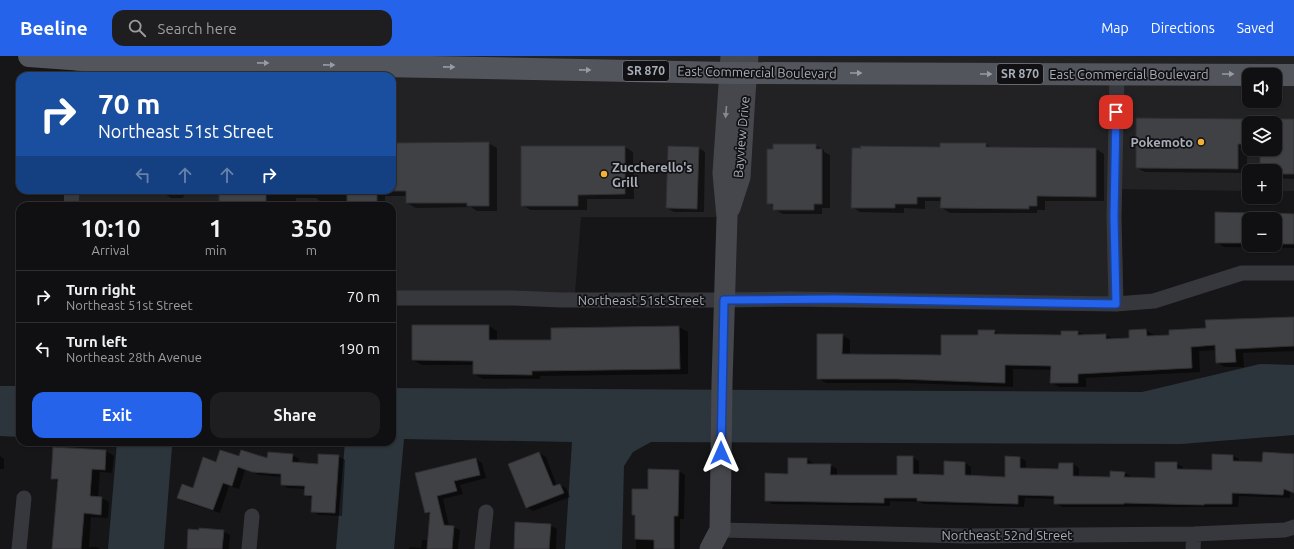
<!DOCTYPE html>
<html lang="en">
<head>
<meta charset="utf-8">
<style>
	:root { --surface:#101012; --page:#1e1e20; --text:#f1f3f6; --muted:#9c9d9f; --line:#303032; --accent:#2563eb }
	body { margin:0; font-family:Ubuntu,sans-serif; background:var(--page); color:var(--text); height:100vh; display:flex; flex-direction:column; font-size:15px; white-space:nowrap }
	* { box-sizing:border-box; margin:0 }
	p { font-size:13px; color:var(--muted) }
	.icon { flex:none; width:22px; height:22px; fill:none; stroke:currentColor; stroke-width:2; stroke-linecap:round; stroke-linejoin:round }
	.map { position:relative; flex:1; overflow:hidden }
	.drawer { position:absolute; left:16px; top:146px; width:380px; height:244px; display:flex; flex-direction:column; background:var(--surface); border-radius:12px; box-shadow:0 1px 3px #0004,0 0 0 1px var(--line) }
	.drawer>* { flex:none }
	.banner { position:absolute; left:16px; top:16px; width:380px; height:122px; border-radius:12px; box-shadow:0 1px 3px #0004,0 0 0 1px var(--line); background:#1a4fa0; color:#fff; overflow:hidden }
	.tools { position:absolute; left:1242px; top:12px; display:grid; gap:8px }
	.tools a { display:grid; place-items:center; width:40px; height:40px; border-radius:8px; background:var(--surface); box-shadow:0 1px 3px #0004,0 0 0 1px var(--line); font-size:20px }
	.pin { position:absolute; display:grid; place-items:center; width:34px; height:34px; color:#fff; margin:-17px; border-radius:8px; box-shadow:0 2px 6px #0006 }
	.me { position:absolute; width:44px; margin:-22px; rotate:0deg; stroke-linejoin:round; filter:drop-shadow(0 0 3px #0008) }
	.turn { display:flex; align-items:center; gap:14px; height:84px; padding:0 16px; font-size:18px }
	.turn .icon { width:52px; height:52px; stroke-width:2.5 }
	.turn b { display:block; font-size:28px; line-height:34px }
	.lanes { display:flex; align-items:center; height:38px; padding:0 16px; background:#0003; justify-content:center; gap:20px; direction:ltr }
	.lanes .off { opacity:.35 }
	.eta { display:flex; justify-content:space-evenly; align-items:center; height:68px; text-align:center }
	.eta b { font-size:24px; font-weight:600; line-height:28px }
	.cta { display:flex; gap:8px; margin-top:auto; padding:8px 16px }
	.cta a { flex:1; height:46px; border-radius:12px; background:var(--accent); color:#fff; font-size:16px; font-weight:600; line-height:46px; text-align:center }
	.cta a+a { background:var(--page); color:var(--text) }
	ul { padding:0; list-style:none }
	li { display:flex; align-items:center; gap:12px; height:52px; padding:0 16px; border-top:1px solid var(--line) }
	li div { flex:1 }
	li b { display:block; font-size:15px }
	li em { font-style:normal }
	header { display:flex; align-items:center; gap:24px; box-sizing:border-box; height:56px; padding:0 20px; background:var(--accent); color:#fff }
	header strong { font-size:19px }
	nav { display:flex; gap:22px; margin-inline-start:auto; font-size:14px }
	.search { width:280px; height:36px; background:var(--page); display:flex; align-items:center; gap:10px; box-sizing:border-box; padding:0 14px; border-radius:12px; color:var(--muted); font-size:15px }
	.map>svg:first-child { display:block }
	.built { fill:#222225; fill-rule:evenodd }
	.water { fill:#2c353c }
	.shadow { fill:#0007; fill-rule:evenodd }
	.building { fill:#404145; stroke:#303034 }
	.lines { fill:none; stroke-linecap:round; stroke-linejoin:round }
	.street { stroke:#37383d; stroke-width:15 }
	.secondary { stroke:#45474d; stroke-width:21 }
	.primary { stroke:#53555c; stroke-width:22 }
	.oneway { fill:#979ba6 }
	.oneway2 { fill:#858993 }
	.route-casing { stroke:#184099; stroke-width:10 }
	.route { stroke:#2563eb; stroke-width:7 }
	.poi-dot { fill:#f2b134; stroke:#111113; stroke-width:1.5 }
	.labels { text-anchor:middle; stroke-width:3.5; stroke-linejoin:round; paint-order:stroke }
	.shield { fill:#111113; stroke:#7b7e86; stroke-width:1 }
	.shield-label { font-size:12px; font-weight:bold; fill:#a8adb8 }
	.street-label { font-size:13px; fill:#a8adb8; stroke:#111113 }
	.poi-label { font-size:13px; font-weight:bold; fill:#a8adb8; stroke:#111113; text-anchor:end }
</style>
</head>
<body>
<header>
<strong>Beeline</strong>
<div class="search"><svg class="icon" aria-label="search" viewBox="0 0 24 24"><circle cx="10" cy="10" r="6"/><path d="M15 15l6 6"/></svg>Search here</div>
<nav><a>Map</a><a>Directions</a><a>Saved</a></nav>
</header>
<div class="map">
<svg width="1294" height="493" viewBox="0 0 1294 493">
	<rect width="100%" height="100%" fill="#161618"/>
	<!-- built -->
	<path class="built" d="M84 0H1294V135H1275V115H1249V135L1114 133 1115 247 724 240 727 161H581L575 238 392 242V150H71L72 134H392V20H82ZM1249 19H1275V45H1249ZM1249 67H1275V93H1249Z"/>
	<!-- water -->
	<path class="water" d="M1260 308 1294 309V379L1181 388 651 386 633 396 624 410 622 493H565L572 386 404 383 394 493H336L345 386H392V332L1142 336Z
		M0 330H20V381L0 380Z
		M117 386H176L172 391 164 493H108Z"/>
	<!-- shadow -->
	<path class="shadow" d="M1137 63 1294 64V123L1275 122V115H1261V93H1275V67H1249V92H1247V117L1145 116 1137 112Z
		M488 87 497 92V155H477L471 151 416 152 407 147V140H385V150H350L348 149V145H320L316 142H296V147H275V150H220V139H184L183 142H171L163 137H132L127 134H392V88Z
		M986 88 992 92 1096 93 1104 98V145H1045V154H1037V157H950L942 152V145H925V153L904 152V157L860 156 852 151 941 92Z
		M815 89 824 94V96L830 99V152H822V158H783L774 153V151L768 147Z
		M625 91 633 96 634 143H587V154H531L522 149Z
		M699 92 705 96 704 156H674L667 152Z
		M1216 158 1294 159V192L1224 191 1216 186ZM1249 163H1275V189H1249Z
		M1294 262V295L1243 297 1244 311H1225L1217 307V294L1199 295 1200 316 1086 322V331H1059L1051 326 1052 314 1013 313V331L906 327H826L818 322 842 279 850 284V299L942 300 979 280 994 275 1001 279 1062 280V276H1078L1085 279H1106L1114 283H1130L1146 274 1154 279V281L1170 280 1207 273Z
		M489 270 497 275V285H552V273L679 271 688 276V318L540 320V323H483L474 318V309H422L413 304Z
		M54 392 106 395 114 400 112 417 100 416 98 441 102 442 109 446 108 462 91 461 89 491H97L100 493H52V490H53L59 426 52 422Z
		M539 397 546 401 557 430 560 429 566 432 570 441 533 455 526 451Z
		M292 399 299 403 298 408 319 409 338 400 345 404 342 460 319 459 312 455 313 443 305 439V433L288 432 282 429V421L260 419 245 414 239 433 229 430 220 457 185 446 178 442 194 433 217 407 240 401 268 404Z
		M1294 399V438L1290 436V442L1239 440 1238 451H1062L1055 447V443L1025 442 1024 451 924 448 919 446 890 445V450L772 448 766 444 789 419 807 403 813 407V409H830L837 413V420H898L912 401 919 405V419L945 420 965 407 971 411V421L1005 422 1020 402 1026 405V413L1059 414 1073 408 1079 412V421L1111 422 1124 417 1131 420V422L1156 423 1176 407 1183 411V414L1213 415 1233 400 1239 403V406L1263 407Z
		M0 400 4 403V413H0V417Z
		M476 403 482 407 486 422 460 429 463 438 443 443 449 470 453 471 460 474 458 493H409L410 491 421 492 422 484H429L431 459 426 456 417 418Z
		M679 415 685 419 684 463H680V493H636V460L633 459 649 434Z
		M550 469 557 473 556 493H514Z
		M223 475 230 479 229 493H188Z"/>
	<!-- building -->
	<path class="building" d="M1136 62 1249 63V88H1238V113L1136 112Z
		M1275 63H1294V118H1275V115H1260V93H1275Z
		M489 86V150H467V147H406V135H392V87Z
		M940 87H986V91L1096 92V141L1037 140V150H1029V153L940 152 941 141H917V148H895V152H851L852 92H861L860 90 940 91Z
		M773 88H816V93H822V148H814V154H773V148H767V93H773Z
		M521 90H625V138L578 139V150H521Z
		M668 90 699 91 697 153 666 152Z
		M219 134H266V150H219Z
		M347 134H377V149H347Z
		M1215 156 1249 157V187H1215Z
		M1275 157 1294 158V188H1275Z
		M1294 261V290L1235 293 1236 306 1216 307 1215 289 1191 291 1192 312 1078 318V327H1050L1051 310 1005 309V327L897 323H817V278H843L842 298 941 299V279H978V274H995L994 278 1061 279V275H1078V279L1106 278V283L1129 282V274L1146 273 1147 280 1169 279V274L1206 272 1205 264Z
		M412 269H489V284H551V272L679 270 680 313 532 315V319L473 318V305L412 304Z
		M53 391 106 394 105 414 92 413 90 440 102 441 101 459 84 457 81 493H52L58 423H51Z
		M220 394 239 400 241 394 267 402 268 396 293 398 292 406 318 408V398L339 399 335 457 311 456 312 440 304 439 305 430 281 429V418L252 416 238 411 232 430 223 427 213 454 177 442 182 428 193 432 203 401 216 406Z
		M539 396 553 430 560 428 564 437 526 452 508 408Z
		M1263 396 1294 398V437L1284 433 1283 439 1232 437V448H1204V449L1124 447V448H1054V440L1018 439V448L917 445V442H884V447L765 445V417L788 418V402H807V408H831L830 419H897V400H913V418L944 419V405L965 406V419L1005 421V400L1020 401V412L1058 413 1059 407H1073V420L1110 421V415L1125 416 1124 421 1155 422V406H1177V413L1212 414V398L1233 399V405L1262 406Z
		M476 402 480 419 454 425 457 435 437 440 444 469 454 470 452 493H427L430 456 425 457 415 417Z
		M648 413 679 414 678 460H674V493H654V484L635 483V459H632V433H648Z
		M515 466 551 468 549 493H514Z
		M199 472 224 474 222 493H187L188 473 199 474Z"/>
	<g class="lines">
		<!-- street -->
		<path class="street" d="M83 20 84 4
			M71 150 72 134
			M392 242H513L561 244H724L790 243 1116 248 1154 245 1242 217H1294
			M1116 248 1114 161 1117 18
			M720 474 967 480 1194 478 1285 474 1294 471
			M19 493 24 442
			M249 493 252 460
			M482 493 486 456
			M1193 493 1194 478"/>
		<!-- secondary -->
		<path class="secondary" d="M730 152 740 121 745 38 748 0
			M710 493 720 474 722 327 727 161 723 117 731 0"/>
		<!-- primary -->
		<path class="primary" d="M29 0 84 4 729 17 1294 19"/>
	</g>
	<!-- one-way arrows -->
	<defs><path id="oneway-solid" d="M-6-.8H1V-3.2L6.5 0L1 3.2V.8H-6Z"/></defs>
	<g class="oneway">
		<use href="#oneway-solid" transform="translate(263 7) rotate(1)"/>
		<use href="#oneway-solid" transform="translate(329 9) rotate(1)"/>
		<use href="#oneway-solid" transform="translate(449 11) rotate(1)"/>
		<use href="#oneway-solid" transform="translate(585 14) rotate(1)"/>
		<use href="#oneway-solid" transform="translate(856 17)"/>
		<use href="#oneway-solid" transform="translate(986 18)"/>
		<use href="#oneway-solid" transform="translate(1228 18)"/>
	</g>
	<use class="oneway2" href="#oneway-solid" transform="translate(726 56) rotate(95)"/>
	<g class="lines">
		<!-- route casing -->
		<g class="route-casing">
			<path id="route" d="M721 397 724 244 835 243 1116 248 1114 161 1116 56"/>
		</g>
		<!-- route -->
		<use href="#route" class="route"/>
	</g>
	<!-- markers -->
	<g class="poi-dot">
		<circle cx="1201" cy="86" r="4"/>
		<circle cx="604" cy="118" r="4"/>
	</g>
	<g class="labels">
		<!-- shield labels -->
		<g class="shield">
			<rect x="623" y="5" width="46" height="20" rx="3"/>
			<rect x="997" y="8" width="46" height="20" rx="3"/>
		</g>
		<g class="shield-label">
			<text x="646" y="19">SR 870</text>
			<text x="1020" y="22">SR 870</text>
		</g>
		<!-- street labels -->
		<g class="street-label">
			<text transform="translate(757 16) rotate(1)" y="5">East Commercial Boulevard</text>
			<text x="1129" y="23">East Commercial Boulevard</text>
			<text transform="translate(741 81) rotate(-85)" y="5">Bayview Drive</text>
			<text x="641" y="249">Northeast 51st Street</text>
			<text x="1007" y="484">Northeast 52nd Street</text>
		</g>
		<!-- poi labels -->
		<g class="poi-label">
			<text x="1193" y="91">Pokemoto</text>
			<text x="612" y="116" text-anchor="start">Zuccherello's<tspan x="612" dy="15">Grill</tspan></text>
		</g>
	</g>
</svg>
<div class="tools">
<a><svg class="icon" aria-label="sound" viewBox="0 0 24 24"><path d="M4 9h4l5-4v14l-5-4H4zM17 9q2 3 0 6"/></svg></a>
<a><svg class="icon" aria-label="layers" viewBox="0 0 24 24"><path d="M12 4l9 5-9 5-9-5zM3 14l9 5 9-5"/></svg></a>
<a>+</a>
<a>−</a>
</div>
<div class="pin" style="left:1116px;top:56px;background:#d93025"><svg class="icon" aria-label="arrive" viewBox="0 0 24 24"><path d="M6 21V4h12l-3 4 3 4H6"/></svg></div>
<svg class="me" style="left:721px;top:397px" viewBox="-20 -20 40 40"><path d="M0-17L14 15 0 8-14 15z" fill="#2563eb" stroke="#fff" stroke-width="4"/></svg>
<div class="banner">
<div class="turn"><svg class="icon" aria-label="right" viewBox="0 0 24 24"><path d="M7 20v-9h11M14 6l5 5-5 5"/></svg><div><b>70 m</b>Northeast 51st Street</div></div>
<div class="lanes"><svg class="icon off" aria-label="left" viewBox="0 0 24 24"><path d="M17 20v-9H6M10 6l-5 5 5 5"/></svg><svg class="icon off" aria-label="ahead" viewBox="0 0 24 24"><path d="M12 20V5M6 11l6-6 6 6"/></svg><svg class="icon off" aria-label="ahead" viewBox="0 0 24 24"><path d="M12 20V5M6 11l6-6 6 6"/></svg><svg class="icon" aria-label="right" viewBox="0 0 24 24"><path d="M7 20v-9h11M14 6l5 5-5 5"/></svg></div>
</div>
<section class="drawer">
<div class="eta">
<div><b>10:10</b><p>Arrival</p></div>
<div><b>1</b><p>min</p></div>
<div><b>350</b><p>m</p></div>
</div>
<ul>
<li><svg class="icon" aria-label="right" viewBox="0 0 24 24"><path d="M7 20v-9h11M14 6l5 5-5 5"/></svg><div><b>Turn right</b><p>Northeast 51st Street</p></div><em>70 m</em></li>
<li><svg class="icon" aria-label="left" viewBox="0 0 24 24"><path d="M17 20v-9H6M10 6l-5 5 5 5"/></svg><div><b>Turn left</b><p>Northeast 28th Avenue</p></div><em>190 m</em></li>
</ul>
<div class="cta"><a>Exit</a><a>Share</a></div>
</section>
</div>
</body>
</html>
